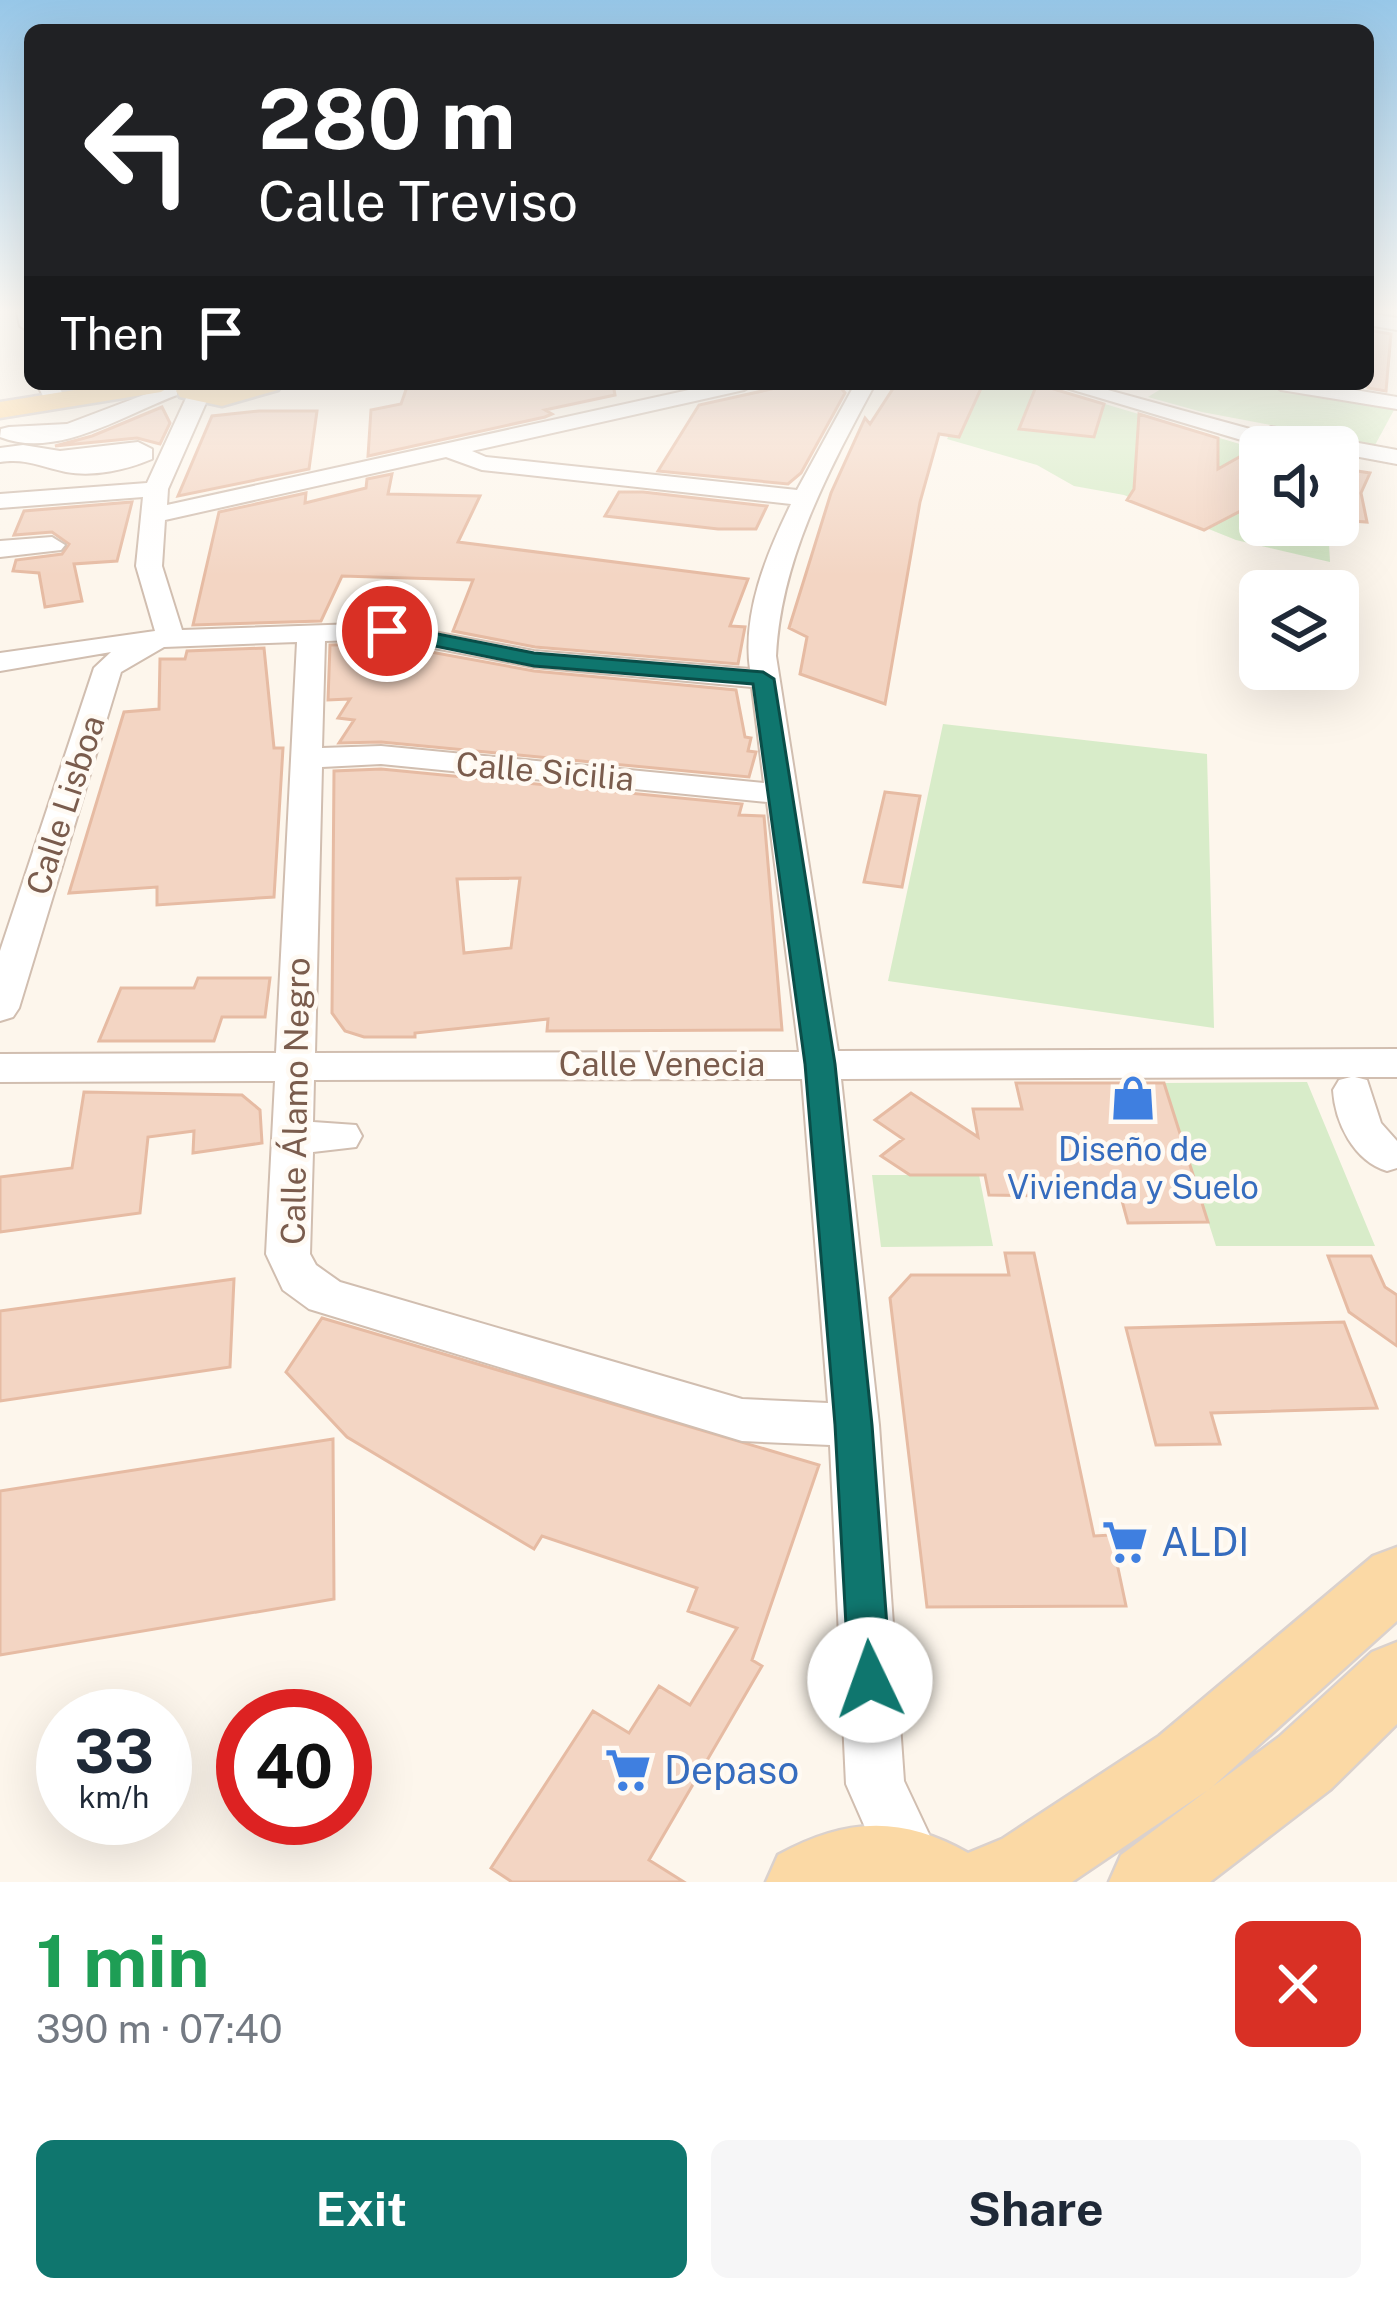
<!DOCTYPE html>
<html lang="en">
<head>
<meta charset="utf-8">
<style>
	:root { --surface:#fff; --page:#f6f6f7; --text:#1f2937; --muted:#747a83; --accent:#0f766e }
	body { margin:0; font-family:"Public Sans",sans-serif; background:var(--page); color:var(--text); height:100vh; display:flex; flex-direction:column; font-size:45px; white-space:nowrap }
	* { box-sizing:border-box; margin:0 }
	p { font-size:39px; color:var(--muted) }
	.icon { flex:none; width:66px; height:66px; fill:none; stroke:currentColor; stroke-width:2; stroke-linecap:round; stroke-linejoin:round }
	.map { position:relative; height:1882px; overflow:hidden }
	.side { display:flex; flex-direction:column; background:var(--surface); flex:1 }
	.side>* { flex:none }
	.guide { position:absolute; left:24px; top:24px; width:1350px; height:366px; border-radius:18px; box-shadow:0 12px 48px #0002; background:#202124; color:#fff; overflow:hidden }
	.fabs { position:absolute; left:1239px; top:426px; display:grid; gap:24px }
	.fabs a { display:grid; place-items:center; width:120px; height:120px; border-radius:18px; background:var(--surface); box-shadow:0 12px 48px #0002; font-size:60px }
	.speed { position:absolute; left:36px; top:1689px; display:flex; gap:24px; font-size:60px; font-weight:700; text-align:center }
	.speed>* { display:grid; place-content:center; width:156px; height:156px; border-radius:50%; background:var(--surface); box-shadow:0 12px 48px #0002; line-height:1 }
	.speed small { font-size:30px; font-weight:400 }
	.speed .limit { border:18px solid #d22; background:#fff; color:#111 }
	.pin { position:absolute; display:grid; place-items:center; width:102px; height:102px; color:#fff; margin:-51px; border:6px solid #fff; border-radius:50%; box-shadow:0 3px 12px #0007 }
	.me { position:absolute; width:132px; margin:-66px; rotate:357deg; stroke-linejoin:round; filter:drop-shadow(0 0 9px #0008) }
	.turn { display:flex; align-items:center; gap:42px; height:252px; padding:0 36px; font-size:54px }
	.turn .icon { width:156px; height:156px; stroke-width:2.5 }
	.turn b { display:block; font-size:84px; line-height:102px }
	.then { display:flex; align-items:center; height:114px; padding:0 36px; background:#0003; gap:24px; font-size:45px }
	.round { display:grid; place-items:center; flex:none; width:126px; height:126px; border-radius:18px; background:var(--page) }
	.head { display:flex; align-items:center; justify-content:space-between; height:204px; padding:0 36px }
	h1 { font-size:72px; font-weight:700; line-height:90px; color:#1e9e55 }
	.action { display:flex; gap:24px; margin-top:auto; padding:24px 36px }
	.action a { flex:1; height:138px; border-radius:18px; background:var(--accent); color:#fff; font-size:48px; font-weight:700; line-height:138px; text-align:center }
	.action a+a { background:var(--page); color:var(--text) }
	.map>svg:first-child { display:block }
	.green { fill:#d8ecc9 }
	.building { fill:#f3d5c3; stroke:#e6bba3; stroke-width:3; fill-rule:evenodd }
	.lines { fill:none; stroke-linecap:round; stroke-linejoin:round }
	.minor-casing { stroke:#d1beb0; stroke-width:4 }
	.major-casing { stroke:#dad1cd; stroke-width:5 }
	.minor { fill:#fff; fill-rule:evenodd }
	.major { fill:#fbd9a5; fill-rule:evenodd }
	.route { fill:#0f766e; stroke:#0a4d48; stroke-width:3 }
	.labels { text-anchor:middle; stroke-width:9; stroke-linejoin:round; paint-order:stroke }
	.street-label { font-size:33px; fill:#7a5c4d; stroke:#fffaf3 }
	.shop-label { font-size:33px; fill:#366cbe; stroke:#fffaf3 }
	.near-shop-label { font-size:39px; fill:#366cbe; stroke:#fffaf3; text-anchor:start }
</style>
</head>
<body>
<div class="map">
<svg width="1397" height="1882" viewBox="0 0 1397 1882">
	<rect width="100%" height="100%" fill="#fdf6ec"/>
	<!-- green -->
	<path class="green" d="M977 384 1051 388 1260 450 1250 458V505L1260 506V525H1328L1330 562 1236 540 1124 495 1074 486 1037 465 947 439Z
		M1169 384H1240L1394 410 1375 445 1202 412 1148 397Z
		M943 724 1207 754 1214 1028 888 981Z
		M1307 1082 1375 1246H1216L1164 1083Z
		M872 1175H979L993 1246 881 1247Z"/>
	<!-- building -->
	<path class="building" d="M1368 330 1391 334 1386 391 1368 388Z
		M408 384H613L615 395 545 410 552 414 545 417 368 456 371 410 401 404Z
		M794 384H838L845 393 801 473 788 484 658 471 699 405Z
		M896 384H983L959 437 939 434 920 502 885 704 800 674 807 637 789 628 831 493 865 418 870 424Z
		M1037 384 1104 404 1094 437 1019 429Z
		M162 407 170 423 160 444 137 438 55 446 92 436Z
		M259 411H317L309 469 178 496 212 416Z
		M1139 414 1218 438V469L1250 451 1254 504 1204 530 1127 500 1134 489Z
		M1338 468 1370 473 1361 493 1367 522 1338 520Z
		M392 474 388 494 480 496 458 542 748 579 730 626 745 627 738 664 535 647 453 631 473 580 342 576 321 621 193 625 219 512 306 493 305 503 366 488 367 479Z
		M619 492H643L767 506 756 529H718L605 516Z
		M132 502 117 561 74 564 82 601 45 607 39 573 13 571 16 560 62 554 69 544 52 532 14 535 24 511Z
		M387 644 534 671 736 690 745 737 751 738 748 751 756 752 749 777 381 742 339 743 354 720 338 718 350 699 328 700 330 645Z
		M264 648 274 748H283L274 897 157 905V887L69 893 124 712 159 709 160 659H185L187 651Z
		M381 769 742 804 739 815 764 816 782 1030 547 1031 548 1019 415 1033V1037H364L345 1031 332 1013 334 771ZM520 878 511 948 464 953 457 879Z
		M885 792 920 796 902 887 864 882Z
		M198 978H270L265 1017H222L214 1041H99L121 988H194Z
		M1016 1083H1164L1208 1222 1128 1223 1121 1197 989 1195 985 1175H910L881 1156 903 1139 875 1120 911 1093 978 1137 973 1109H1022Z
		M84 1092 242 1095 260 1110 262 1143 193 1153 194 1131 148 1137 140 1213 0 1232V1177L72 1168Z
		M1005 1253H1034L1094 1536 1111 1535 1126 1606 927 1607 890 1298 911 1275H1009Z
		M1328 1256H1371L1385 1287 1397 1295V1346L1349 1312Z
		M234 1279 230 1367 0 1401V1311Z
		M322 1318 819 1465 752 1660 762 1666 649 1860 684 1882H512L491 1868 593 1711 629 1733 659 1686 690 1705 737 1628 688 1611 697 1588 542 1536 534 1549 347 1437 286 1372Z
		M1344 1322 1377 1408 1211 1413 1220 1444 1156 1445 1126 1328Z
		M333 1439 334 1599 0 1655V1491Z"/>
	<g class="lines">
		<!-- minor casing -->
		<g class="minor-casing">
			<path id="minor" d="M17 312H30V332L20 326Z
				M1368 313 1397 318V330L1368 325Z
				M37 384H57L67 401 64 406H48Z
				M716 384H754L744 390 472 451 486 457 797 490 855 384H875C829 470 781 557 776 656L838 1051 1397 1049V1077H1355L1367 1080 1381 1123 1397 1141V1168L1387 1171C1354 1161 1335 1123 1333 1090L1339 1080 1351 1077 841 1079 879 1425 904 1781 944 1866 937 1882H889L846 1784 830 1445 742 1441 309 1309 283 1290 266 1254 275 1081 0 1082V1054L276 1053 297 642 164 647 121 672 19 1008 13 1017 0 1021V951L94 668 111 652 0 671V653L155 631 136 566 143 497 0 508V494L147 483 187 396 198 390 209 396 168 489 167 505ZM446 457 482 470 791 504C767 553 742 613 750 669L534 651 387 623 182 630 162 566 165 520ZM387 639 534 667 752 687 764 783 381 746 322 748 325 641ZM381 764 767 802 799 1052 315 1053 322 767ZM802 1079 828 1403 742 1399 340 1282 316 1265 310 1254 313 1152 356 1147 362 1136 356 1125 313 1122 314 1080Z
				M1053 384H1086L1261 432 1271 427 1397 450V464L1338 453V447H1265Z
				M1271 384H1319L1397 397V409L1281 390Z
				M170 385 177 387V395C125 414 57 460 0 437L1 429 9 427 67 424Z
				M138 442 152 449V459C126 470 94 477 66 472 41 467 27 458 0 462V448L23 445 60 451Z
				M52 537 65 545 61 550 0 557V541Z"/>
		</g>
		<!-- major casing -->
		<g class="major-casing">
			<path id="major" d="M112 384H174L161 392 0 418V402Z
				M193 384C223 390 251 384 282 384L278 390 222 406 180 397 176 391 180 385Z
				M1397 1547V1621L1211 1788 1072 1882H766L778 1855C845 1818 901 1815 968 1853L1002 1839 1159 1736 1373 1556Z
				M1397 1642V1724L1331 1789 1210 1882H1109L1121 1855 1279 1737 1372 1652Z"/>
		</g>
		<!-- minor -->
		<use href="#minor" class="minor"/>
		<!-- major -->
		<use href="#major" class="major"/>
	</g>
	<!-- sky -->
	<linearGradient id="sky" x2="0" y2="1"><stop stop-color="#97c7e8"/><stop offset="0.54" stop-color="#fefbf6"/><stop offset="1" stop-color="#fefbf6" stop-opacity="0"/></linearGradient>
	<rect width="1397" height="576" fill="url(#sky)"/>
	<!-- route -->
	<path class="route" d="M387 624 534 653 763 672 774 679 835 1064 872 1425 891 1680 885 1695 870 1701 855 1695 849 1680 835 1425 805 1064 753 684 534 666 380 635 377 631Z"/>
	<!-- icons -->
	<defs>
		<g id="shop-bare" transform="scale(3.6)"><path d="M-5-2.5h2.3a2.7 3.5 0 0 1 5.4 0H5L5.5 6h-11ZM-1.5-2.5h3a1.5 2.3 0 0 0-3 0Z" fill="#3f7fe0" stroke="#fffaf3" stroke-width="2.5" paint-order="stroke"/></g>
		<g id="supermarket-bare" transform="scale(3.6)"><path d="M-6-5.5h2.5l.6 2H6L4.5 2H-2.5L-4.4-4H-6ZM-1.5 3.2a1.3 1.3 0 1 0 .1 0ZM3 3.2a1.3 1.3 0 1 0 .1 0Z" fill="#3f7fe0" stroke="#fffaf3" stroke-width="2.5" paint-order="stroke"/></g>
	</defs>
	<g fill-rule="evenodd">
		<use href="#shop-bare" x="1133" y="1098"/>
		<use href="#supermarket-bare" x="1125" y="1542"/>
		<use href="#supermarket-bare" x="628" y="1770"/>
	</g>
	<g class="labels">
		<!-- street labels -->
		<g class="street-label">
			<text transform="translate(545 771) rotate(5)" y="12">Calle Sicilia</text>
			<text transform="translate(65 805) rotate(-72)" y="12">Calle Lisboa</text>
			<text x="662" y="1076">Calle Venecia</text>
			<text transform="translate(295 1101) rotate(-89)" y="12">Calle Álamo Negro</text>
		</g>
		<!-- shop labels -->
		<g class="shop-label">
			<text x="1133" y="1161">Diseño de<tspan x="1133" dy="38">Vivienda y Suelo</tspan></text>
		</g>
		<!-- near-shop labels -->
		<g class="near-shop-label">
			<text x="1161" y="1556">ALDI</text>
			<text x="664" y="1784">Depaso</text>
		</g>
	</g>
</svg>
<div class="fabs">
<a><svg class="icon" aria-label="sound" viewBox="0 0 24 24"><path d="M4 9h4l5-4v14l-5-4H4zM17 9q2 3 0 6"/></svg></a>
<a><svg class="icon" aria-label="layers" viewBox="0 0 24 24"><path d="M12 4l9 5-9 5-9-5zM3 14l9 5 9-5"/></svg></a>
</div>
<div class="speed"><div>33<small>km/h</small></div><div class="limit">40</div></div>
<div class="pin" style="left:387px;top:631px;background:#d93025"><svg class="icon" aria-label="arrive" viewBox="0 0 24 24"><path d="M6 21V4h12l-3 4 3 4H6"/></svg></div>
<svg class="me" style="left:870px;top:1680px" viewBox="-20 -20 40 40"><circle r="19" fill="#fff"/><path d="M0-13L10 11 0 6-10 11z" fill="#0f766e"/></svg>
<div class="guide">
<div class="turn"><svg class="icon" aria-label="left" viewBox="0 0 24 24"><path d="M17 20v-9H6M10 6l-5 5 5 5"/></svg><div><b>280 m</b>Calle Treviso</div></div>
<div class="then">Then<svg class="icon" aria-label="arrive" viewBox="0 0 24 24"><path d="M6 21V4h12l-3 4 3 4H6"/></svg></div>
</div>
</div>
<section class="side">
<div class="head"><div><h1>1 min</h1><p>390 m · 07:40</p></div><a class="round" style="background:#d93025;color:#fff"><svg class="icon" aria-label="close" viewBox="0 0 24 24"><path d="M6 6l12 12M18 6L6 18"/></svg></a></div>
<div class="action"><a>Exit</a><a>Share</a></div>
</section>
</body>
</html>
